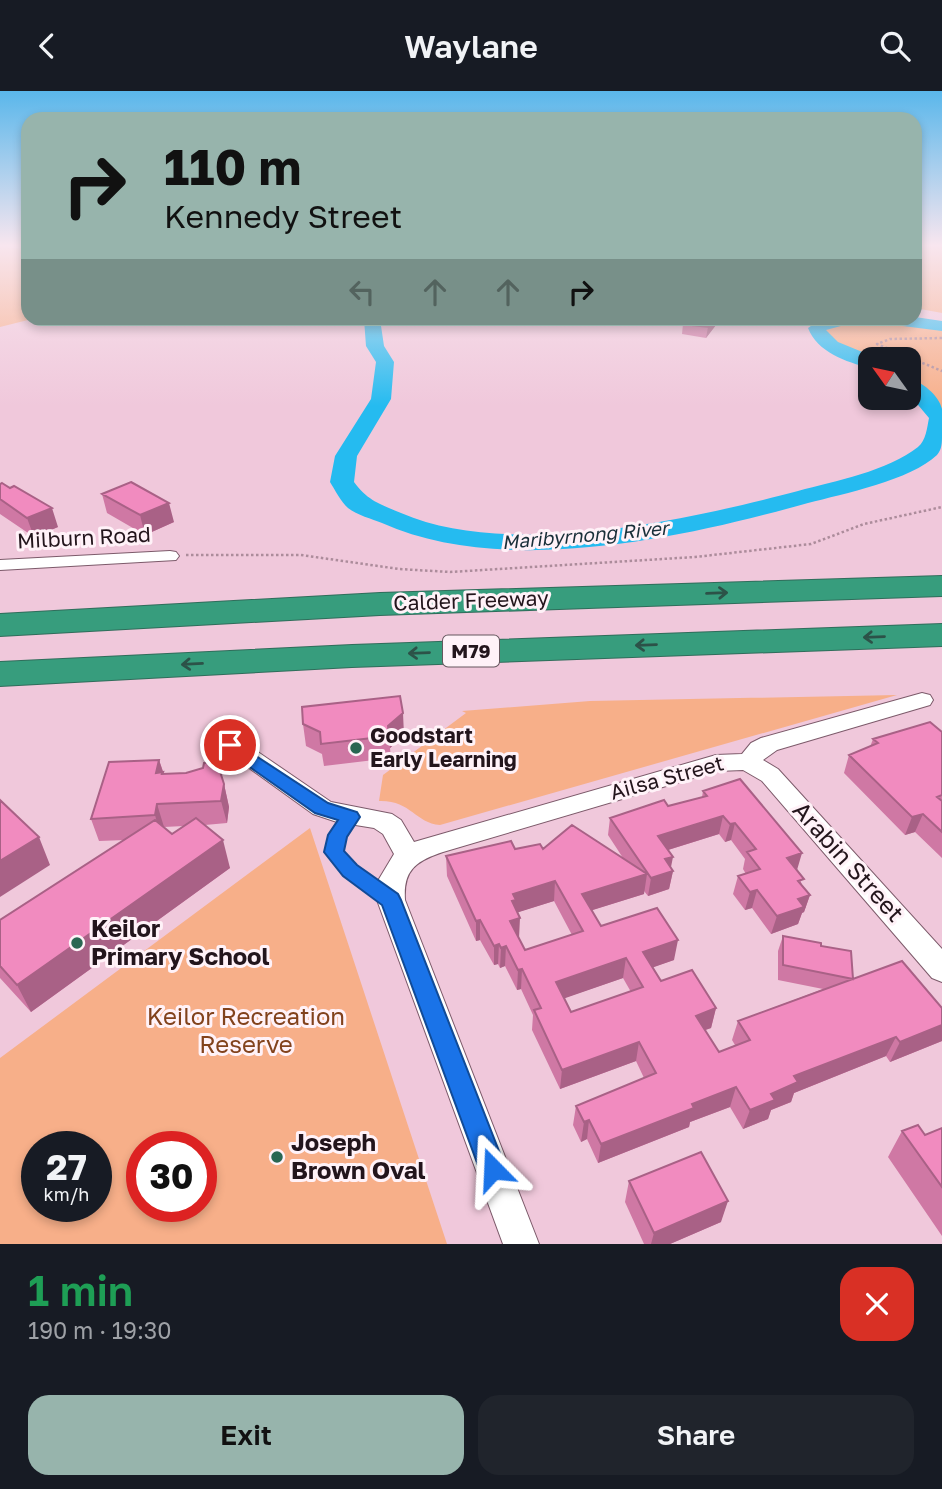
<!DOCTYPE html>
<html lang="en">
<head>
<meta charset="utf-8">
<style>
	:root { --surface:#171b24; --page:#20242c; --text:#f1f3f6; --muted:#9ea1a6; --accent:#97b4ac }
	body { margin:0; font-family:"Golos Text",sans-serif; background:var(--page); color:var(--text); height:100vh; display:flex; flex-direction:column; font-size:26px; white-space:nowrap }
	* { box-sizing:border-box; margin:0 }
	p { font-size:23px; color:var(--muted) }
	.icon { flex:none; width:38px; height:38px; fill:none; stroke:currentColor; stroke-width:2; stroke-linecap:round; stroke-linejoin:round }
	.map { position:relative; height:1153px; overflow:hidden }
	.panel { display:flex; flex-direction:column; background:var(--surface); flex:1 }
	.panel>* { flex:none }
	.guide { position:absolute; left:21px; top:21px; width:901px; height:214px; border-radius:21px; box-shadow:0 4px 10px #0003; background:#97b4ac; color:#111; overflow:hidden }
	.needle { width:46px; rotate:303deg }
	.fabs { position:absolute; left:858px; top:256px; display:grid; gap:14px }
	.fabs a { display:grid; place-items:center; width:63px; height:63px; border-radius:14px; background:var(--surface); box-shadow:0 4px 10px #0003; font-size:35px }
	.speed { position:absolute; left:21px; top:1040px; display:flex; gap:14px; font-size:35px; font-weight:700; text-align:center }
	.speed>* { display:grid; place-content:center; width:91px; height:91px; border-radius:50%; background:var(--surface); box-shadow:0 4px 10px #0003; line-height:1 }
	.speed small { font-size:18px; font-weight:400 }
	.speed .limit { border:10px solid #d22; background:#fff; color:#111 }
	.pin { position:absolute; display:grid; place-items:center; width:60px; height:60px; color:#fff; margin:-30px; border:4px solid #fff; border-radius:50%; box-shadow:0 2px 7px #0007 }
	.me { position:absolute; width:77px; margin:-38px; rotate:339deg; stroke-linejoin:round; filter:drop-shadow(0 0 5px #0008) }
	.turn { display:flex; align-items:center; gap:24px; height:147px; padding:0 28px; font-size:32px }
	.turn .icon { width:91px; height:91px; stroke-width:2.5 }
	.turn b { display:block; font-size:49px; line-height:60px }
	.lanes { display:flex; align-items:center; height:66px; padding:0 28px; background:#0003; justify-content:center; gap:35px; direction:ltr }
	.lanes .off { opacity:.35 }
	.round { display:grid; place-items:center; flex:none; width:74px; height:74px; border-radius:21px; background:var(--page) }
	.summary { display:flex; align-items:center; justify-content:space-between; height:119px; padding:0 28px }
	h1 { font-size:42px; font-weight:600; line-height:52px; color:#1e9e55 }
	.button { display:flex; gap:14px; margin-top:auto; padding:14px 28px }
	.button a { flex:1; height:80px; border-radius:21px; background:var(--accent); color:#111; font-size:28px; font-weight:600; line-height:80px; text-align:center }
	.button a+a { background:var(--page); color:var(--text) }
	header { display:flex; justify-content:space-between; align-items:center; height:91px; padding:0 28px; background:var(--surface); font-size:32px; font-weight:600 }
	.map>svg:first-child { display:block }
	.green { fill:#f7af89; fill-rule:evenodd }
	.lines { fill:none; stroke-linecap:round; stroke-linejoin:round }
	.river { fill:#25bbf0; fill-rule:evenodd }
	.service-casing { stroke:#7c5a6a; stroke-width:2 }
	.minor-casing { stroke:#7c5a6a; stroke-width:2 }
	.motorway-casing { stroke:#306d5b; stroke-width:2 }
	.path { stroke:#ac8c9b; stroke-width:2.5; stroke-dasharray:2.5 2.5; stroke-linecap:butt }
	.service { fill:#fff; fill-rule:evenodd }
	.minor { fill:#fff; fill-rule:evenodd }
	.motorway { fill:#379d7d; fill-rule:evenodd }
	.wall { fill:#cf78a4; fill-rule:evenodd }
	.shaded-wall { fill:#a96186 }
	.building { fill:#f18bbf; stroke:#a96186; stroke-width:2; fill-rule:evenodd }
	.oneway { stroke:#2c5248 }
	.route { fill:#1a73e8; stroke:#114b97; stroke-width:2 }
	.poi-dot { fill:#296752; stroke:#fff2f8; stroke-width:2.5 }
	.labels { text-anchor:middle; stroke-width:6; stroke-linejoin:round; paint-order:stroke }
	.far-water-label { font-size:19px; font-style:italic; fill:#192f39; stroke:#fff2f8 }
	.shield { fill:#fff2f8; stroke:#65575e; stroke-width:2 }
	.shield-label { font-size:19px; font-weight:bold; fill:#23151c }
	.street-label { font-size:21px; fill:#23151c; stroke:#fff2f8 }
	.poi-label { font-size:21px; font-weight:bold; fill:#23151c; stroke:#fff2f8; text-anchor:start }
	.near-street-label { font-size:24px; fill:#23151c; stroke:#fff2f8 }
	.near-poi-label { font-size:24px; font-weight:bold; fill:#23151c; stroke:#fff2f8; text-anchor:start }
	.near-park-label { font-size:24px; fill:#82421c; stroke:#fff2f8 }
</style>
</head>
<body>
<header><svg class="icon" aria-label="back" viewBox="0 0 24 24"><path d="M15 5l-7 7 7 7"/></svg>Waylane<svg class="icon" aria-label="search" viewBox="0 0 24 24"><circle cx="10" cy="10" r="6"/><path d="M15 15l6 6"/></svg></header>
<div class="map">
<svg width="942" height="1153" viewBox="0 0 942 1153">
	<rect width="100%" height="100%" fill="#f0c8db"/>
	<!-- green -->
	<path class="green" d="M915 153H942V222L915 217Z
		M0 156 28 158V228H32L0 236Z
		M846 228H887L942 235V328L918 299 908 293V268H870V271C854 264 820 257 817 237L827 231Z
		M897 604 440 734C415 732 411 709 379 710L383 684 466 622 462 620 590 610Z
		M310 737 447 1153H0V967ZM37 1055H96V1115H37ZM142 1055H201V1115H142Z"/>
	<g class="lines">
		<!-- river -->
		<path class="river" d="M915 226 942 230V240L887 233 878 228Z
			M364 228H380L384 255 394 271 391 308 357 365 354 391C368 410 380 413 401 422 510 469 687 429 798 400 835 390 888 380 918 356 926 349 927 337 929 327L908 302V287C921 290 939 304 942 318 942 326 942 336 942 344 942 352 942 358 937 364 911 389 843 403 808 412 683 447 505 487 382 432 372 428 357 424 348 417 341 411 335 399 330 391L335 365 371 308 376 271 366 255Z
			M821 228H854L852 232 826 239 838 251 877 267 870 268V277C846 271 817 261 808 237Z"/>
		<!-- service casing -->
		<g class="service-casing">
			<path id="service" d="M351 721 355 723 357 726 344 745 341 760 355 775 394 803 396 807 394 811 389 812 384 811 345 783 327 761C331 746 337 728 351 721Z"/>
		</g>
		<!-- minor casing -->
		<g class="minor-casing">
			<path id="minor" d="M170 460 176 461 179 465 176 469 0 479V469Z
				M922 602 930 604 933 609 930 614 777 659 763 669 778 678 942 858V891L932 887 762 690 743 679 717 680 443 761C416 770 403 779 405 809L539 1153H503L377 809 379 788 394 763 383 743 374 737 337 731 313 723 217 654 214 649 217 644 225 641 233 644 331 711 392 723 401 729 414 751 716 664 742 663 751 652 761 647Z"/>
		</g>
		<!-- motorway casing -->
		<g class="motorway-casing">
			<path id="motorway" d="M942 485V505L380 524 0 545V523L380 502Z
				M942 533V555L352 576 0 595V571L352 554Z"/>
		</g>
		<!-- path -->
		<path class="path" d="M942 247 890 248 877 253 942 280
			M186 464H301L399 478 450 481 695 466 811 453 864 433 942 416"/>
		<!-- service -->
		<use href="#service" class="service"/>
		<!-- minor -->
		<use href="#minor" class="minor"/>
		<!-- motorway -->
		<use href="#motorway" class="motorway"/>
	</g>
	<!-- wall -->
	<path class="wall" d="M688 228H717L716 234 706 247 682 243 683 233Z
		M0 393 58 436 34 446 0 423Z
		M102 403 174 431 145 444 107 422Z
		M303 633 404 644 390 657 391 667 324 675 322 663 306 655Z
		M942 641V767L915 741 905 744 844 682 849 664 870 656 873 648Z
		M159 669 164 683 224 693 229 716 227 732 205 734 230 777 31 921 0 887V829L125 749 99 750 91 728ZM184 735 172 743 164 736Z
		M703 700 797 779 802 794 810 804 804 821 802 822 798 833 771 843 752 817 745 819 733 803 738 785 746 783 743 778 745 768 731 749 725 751 719 743 668 759 670 777 673 780 669 798 648 805 644 800V803L592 819 601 835 674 869 653 876 661 890 716 917 711 937 705 939 719 961 735 954 732 949 738 930 823 898 778 889V860L783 845 821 855 853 887 942 917V950L890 971 886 965 794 1002 791 1011 771 1019 768 1028 743 1038 730 1016 690 1031 689 1036 598 1072 587 1048 581 1051 573 1034 576 1015 644 987 636 970 560 998 532 939 533 924 521 898 517 899 505 875 500 877 498 873 494 874 480 849 476 850 447 785 446 765 515 758H543L623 767 608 744 610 727 668 715 702 706ZM554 810 572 844 525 859 518 847H519L518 821ZM623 887 631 901 571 921 564 907Z
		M942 1037V1145L888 1066 902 1040 925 1044Z
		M629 1090 721 1131 670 1153H644L625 1111Z"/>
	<!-- shaded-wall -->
	<path class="shaded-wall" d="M715 228H717L716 234 706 247 708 236Z
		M169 412 174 431 145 444 140 424Z
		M52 417 58 436 34 446 27 427Z
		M403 622 404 644 390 657 388 635Z
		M159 669 163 681 169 704 156 682Z
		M224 693 229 716 227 732 221 710Z
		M157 713 164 736 161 747 155 724Z
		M923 723 915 741 905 744 912 726Z
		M723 725 719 743 655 763 658 745Z
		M735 732 731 749 725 751 730 733Z
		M39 746 50 774 0 806V770Z
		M223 749 230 777 31 921 17 894Z
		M802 762 797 779 787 767Z
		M673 766 670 781 673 780 669 798 648 805 651 787 665 768Z
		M647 783 644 803 580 823 582 803Z
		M555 790 554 810 516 822 520 827 519 847 509 850 513 803Z
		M757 799 752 817 745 819 750 801Z
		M810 804 804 821 802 822 798 833 771 843 777 825 798 808Z
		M480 829V849L476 850V830Z
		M678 849 674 869 640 881 643 861Z
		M499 853 498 873 494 874V855Z
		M506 855 505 875 500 877 501 857Z
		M626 867 623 887 554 911 556 891Z
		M522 878 521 898 517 899 518 879Z
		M716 917 711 937 691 944 696 925Z
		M942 934V950L890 971 900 951Z
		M896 946 886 965 794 1002 791 1011 771 1019 768 1028 743 1038 750 1019 794 985Z
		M639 951 636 970 560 998 562 979Z
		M736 996 730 1016 690 1031 689 1036 598 1072 601 1053 692 1013Z
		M589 1029 587 1048 581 1051 584 1031Z
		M728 1110 721 1131 670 1153H651L654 1142Z"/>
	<!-- building -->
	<path class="building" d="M688 228H715L708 236 683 233Z
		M131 391 169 412 140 424 102 403Z
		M2 392 10 397 14 395 52 417 27 427 0 408V393Z
		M400 605 403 622 388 635 389 645 321 653 320 641 303 633 302 616Z
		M930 631 942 641V704L937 706 942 710V741L923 723 912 726 849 664 878 652 873 648Z
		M159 669 156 682 163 681 162 683 186 682 203 677 204 672 217 671 224 693 221 710 157 713 155 724 91 728 109 671Z
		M740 688 802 762 787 767 804 788 798 790 810 804 798 808 804 816 777 825 757 799 750 801 738 785 760 778 747 761 756 758 735 732 730 733 723 725 658 745 673 766 665 768 673 780 651 787 610 727 664 709 668 715 707 705 703 700Z
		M0 709 39 746 0 770Z
		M196 727 223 749 17 894 0 875V829L155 729 172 743Z
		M572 734 647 783 582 803 601 835 657 817 678 849 643 861 661 890 692 879 716 917 696 925 719 961 750 949 738 930 902 870 942 917V934L900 951 896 946 794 985 798 991 771 1003 775 1009 750 1019 736 996 692 1013 694 1017 601 1053 589 1029 584 1031 576 1015 656 982 639 951 562 979 534 919 541 917 522 878 518 879 506 855 501 857 499 853 494 855 480 829 476 830 446 765 511 750 515 758 540 753 543 758ZM555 790 583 840 525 859 510 830 520 827 512 810 516 809 513 803ZM626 867 643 896 571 921 556 891Z
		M783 845 821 852V855L851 860 853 888 783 874Z
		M918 1034 925 1044 942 1037V1096L902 1040Z
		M701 1061 728 1110 654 1142 629 1090Z"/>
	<!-- one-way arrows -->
	<defs><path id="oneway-shaft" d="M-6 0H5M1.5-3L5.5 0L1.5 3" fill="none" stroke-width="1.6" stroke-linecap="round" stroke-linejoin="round" transform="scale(1.75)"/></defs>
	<g class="oneway">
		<use href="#oneway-shaft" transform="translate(717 502) rotate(-2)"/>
		<use href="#oneway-shaft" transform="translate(874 546) rotate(178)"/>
		<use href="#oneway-shaft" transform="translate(646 554) rotate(178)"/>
		<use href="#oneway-shaft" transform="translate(419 562) rotate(178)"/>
		<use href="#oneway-shaft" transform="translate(192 573) rotate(177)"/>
	</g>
	<!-- sky -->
	<linearGradient id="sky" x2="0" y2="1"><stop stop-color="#5ab7eb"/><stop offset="0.49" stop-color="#f8e6ef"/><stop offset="1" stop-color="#f8e6ef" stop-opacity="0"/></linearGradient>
	<rect width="942" height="315" fill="url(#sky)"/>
	<!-- route -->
	<path class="route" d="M230 648 328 712 357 721 360 726 347 746 344 760 357 774 398 803 401 809 506 1078 502 1088 493 1091 483 1088 382 814 343 785 324 761 328 744 338 729 315 722 224 658 221 654 224 650Z"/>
	<!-- markers -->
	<g class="poi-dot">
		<circle cx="356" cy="657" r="7"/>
		<circle cx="77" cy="852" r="7"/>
		<circle cx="277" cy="1066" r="7"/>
	</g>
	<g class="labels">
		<!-- far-water labels -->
		<g class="far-water-label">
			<text transform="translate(585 444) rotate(-5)" y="7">Maribyrnong River</text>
		</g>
		<!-- shield labels -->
		<rect class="shield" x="443" y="544.5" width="56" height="31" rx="5"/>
		<g class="shield-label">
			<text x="471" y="567">M79</text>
		</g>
		<!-- street labels -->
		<g class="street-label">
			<text transform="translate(84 447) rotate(-3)" y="7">Milburn Road</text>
			<text transform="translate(471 510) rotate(-2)" y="7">Calder Freeway</text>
			<text transform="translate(667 687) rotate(-15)" y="7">Ailsa Street</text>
		</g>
		<!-- poi labels -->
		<g class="poi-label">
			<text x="370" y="652">Goodstart<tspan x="370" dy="24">Early Learning</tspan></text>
		</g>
		<!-- near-street labels -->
		<g class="near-street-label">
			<text transform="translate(848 771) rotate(48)" y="8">Arabin Street</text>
		</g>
		<!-- near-poi labels -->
		<g class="near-poi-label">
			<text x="91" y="846">Keilor<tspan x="91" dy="28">Primary School</tspan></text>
			<text x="291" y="1060">Joseph<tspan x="291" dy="28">Brown Oval</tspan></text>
		</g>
		<!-- near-park labels -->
		<g class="near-park-label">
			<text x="246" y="934">Keilor Recreation<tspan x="246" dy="28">Reserve</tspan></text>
		</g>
	</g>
</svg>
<div class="fabs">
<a><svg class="needle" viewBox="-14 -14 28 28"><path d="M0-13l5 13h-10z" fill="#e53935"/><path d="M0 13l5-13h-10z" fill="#9ea1a6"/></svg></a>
</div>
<div class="speed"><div>27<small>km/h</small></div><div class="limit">30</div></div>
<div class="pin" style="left:230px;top:654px;background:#d93025"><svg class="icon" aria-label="arrive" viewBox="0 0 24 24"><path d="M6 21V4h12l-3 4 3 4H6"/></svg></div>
<svg class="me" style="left:493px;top:1078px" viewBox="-20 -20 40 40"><path d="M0-17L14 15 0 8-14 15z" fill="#1a73e8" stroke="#fff" stroke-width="4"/></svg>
<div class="guide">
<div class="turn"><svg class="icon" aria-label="right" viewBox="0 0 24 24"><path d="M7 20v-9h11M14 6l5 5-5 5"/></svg><div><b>110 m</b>Kennedy Street</div></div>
<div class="lanes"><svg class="icon off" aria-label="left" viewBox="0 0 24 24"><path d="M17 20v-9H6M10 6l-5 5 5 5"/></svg><svg class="icon off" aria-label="ahead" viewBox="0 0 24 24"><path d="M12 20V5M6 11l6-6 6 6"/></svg><svg class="icon off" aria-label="ahead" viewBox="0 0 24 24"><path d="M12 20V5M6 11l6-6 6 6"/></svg><svg class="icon" aria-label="right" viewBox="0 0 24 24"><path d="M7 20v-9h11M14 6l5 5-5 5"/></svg></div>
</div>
</div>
<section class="panel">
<div class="summary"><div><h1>1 min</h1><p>190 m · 19:30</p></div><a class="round" style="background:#d93025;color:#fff"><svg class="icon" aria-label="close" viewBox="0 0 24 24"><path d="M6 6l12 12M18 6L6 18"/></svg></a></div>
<div class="button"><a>Exit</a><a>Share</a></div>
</section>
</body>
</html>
